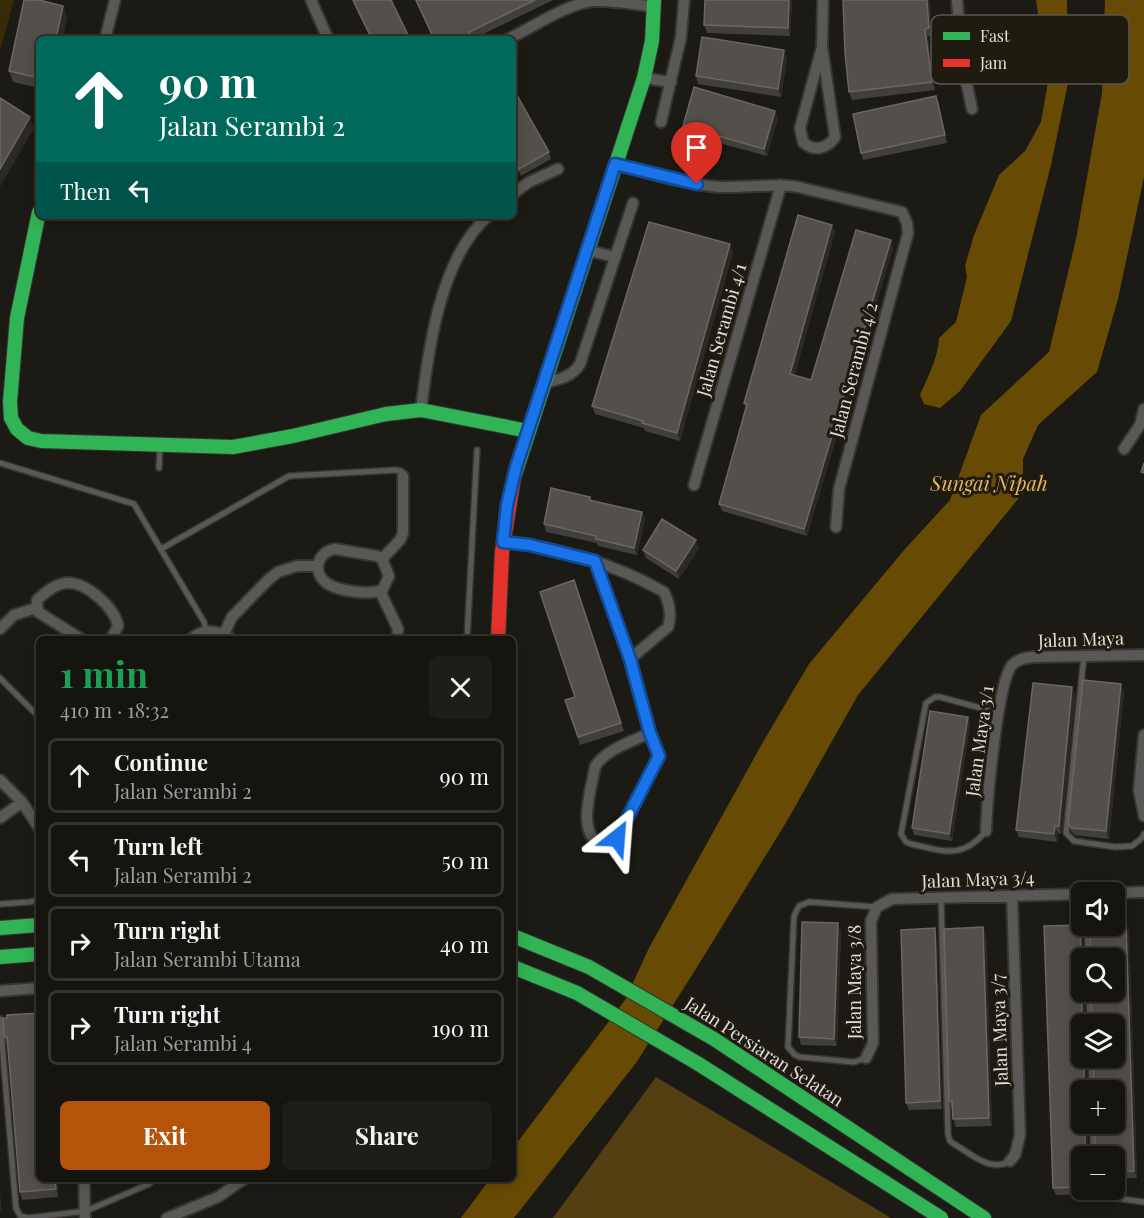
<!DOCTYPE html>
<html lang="en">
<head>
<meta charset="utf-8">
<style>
	:root { --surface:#15140f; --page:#1e1d18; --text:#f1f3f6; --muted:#9d9e9e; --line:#34332f; --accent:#b45309 }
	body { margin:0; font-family:"Playfair Display",serif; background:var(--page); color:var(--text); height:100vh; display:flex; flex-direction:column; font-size:22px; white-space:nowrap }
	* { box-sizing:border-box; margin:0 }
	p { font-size:20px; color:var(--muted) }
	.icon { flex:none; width:33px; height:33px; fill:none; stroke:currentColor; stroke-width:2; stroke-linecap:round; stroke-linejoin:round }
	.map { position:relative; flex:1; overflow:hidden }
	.sheet { position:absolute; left:36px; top:636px; width:480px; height:546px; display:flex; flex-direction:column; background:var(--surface); border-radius:9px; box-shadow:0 3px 15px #0003,0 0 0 2px var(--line) }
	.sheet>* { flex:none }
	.guide { position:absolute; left:36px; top:36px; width:480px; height:183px; border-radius:9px; box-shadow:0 3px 15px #0003,0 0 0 2px var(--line); background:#00695c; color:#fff; overflow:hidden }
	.controls { position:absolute; left:1071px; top:882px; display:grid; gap:12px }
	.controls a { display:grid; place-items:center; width:54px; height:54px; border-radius:9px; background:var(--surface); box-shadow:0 3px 15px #0003,0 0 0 2px var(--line); font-size:30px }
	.pin { position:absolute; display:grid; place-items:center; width:51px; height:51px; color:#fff; margin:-62px -26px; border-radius:50% 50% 50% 0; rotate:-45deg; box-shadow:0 0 6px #0007 }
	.pin .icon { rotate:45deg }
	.me { position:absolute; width:66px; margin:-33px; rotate:28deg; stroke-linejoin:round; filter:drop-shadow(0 0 4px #0008) }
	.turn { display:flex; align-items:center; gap:21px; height:126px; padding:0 24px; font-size:27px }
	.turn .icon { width:78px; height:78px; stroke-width:2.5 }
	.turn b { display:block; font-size:42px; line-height:51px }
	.then { display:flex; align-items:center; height:57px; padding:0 24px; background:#0003; gap:12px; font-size:22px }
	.round { display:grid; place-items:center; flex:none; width:63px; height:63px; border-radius:9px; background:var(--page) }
	.headline { display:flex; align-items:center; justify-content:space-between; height:102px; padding:0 24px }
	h1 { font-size:36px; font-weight:700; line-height:45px; color:#1e9e55 }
	.button { display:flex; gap:12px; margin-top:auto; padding:12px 24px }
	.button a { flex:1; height:69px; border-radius:9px; background:var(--accent); color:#fff; font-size:24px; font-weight:700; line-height:69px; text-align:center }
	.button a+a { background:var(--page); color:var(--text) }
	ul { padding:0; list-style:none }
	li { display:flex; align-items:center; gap:18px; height:75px; margin:0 12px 9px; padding:0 12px; border:3px solid var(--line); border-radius:9px }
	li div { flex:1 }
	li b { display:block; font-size:22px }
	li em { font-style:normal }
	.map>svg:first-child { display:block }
	.green { fill:#382a09 }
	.forest { fill:#533f11 }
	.water { fill:#674b04 }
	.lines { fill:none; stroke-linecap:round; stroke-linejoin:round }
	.lane-casing { stroke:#373530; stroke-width:8 }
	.street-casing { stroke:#373530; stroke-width:14 }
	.fast-casing { stroke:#373530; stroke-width:16 }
	.jam-casing { stroke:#373530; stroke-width:16 }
	.lane { stroke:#595856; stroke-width:5 }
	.street { stroke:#595856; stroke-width:10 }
	.fast { stroke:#30b455; stroke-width:14 }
	.jam { stroke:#e5322d; stroke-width:14 }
	.wall { fill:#413f3b; fill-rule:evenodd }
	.shaded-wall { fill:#2b2924 }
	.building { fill:#53504c; stroke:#696762; stroke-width:1.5; fill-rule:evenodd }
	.route-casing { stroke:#114b97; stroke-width:15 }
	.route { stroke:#1a73e8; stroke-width:10 }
	.labels { text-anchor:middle; stroke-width:6; stroke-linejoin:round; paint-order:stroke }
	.street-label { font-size:18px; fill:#e3dfd8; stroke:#201b11 }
	.water-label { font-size:20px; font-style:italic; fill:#e5b85c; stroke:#201b11 }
	.key { fill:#201b11; stroke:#5a564d; stroke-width:1.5 }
	.key-label { font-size:16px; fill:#e3dfd8 }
</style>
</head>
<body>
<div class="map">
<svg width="1144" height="1218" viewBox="0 0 1144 1218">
	<rect width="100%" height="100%" fill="#1c1a14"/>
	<!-- green -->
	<path class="green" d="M0 0H14L0 52Z"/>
	<!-- forest -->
	<path class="forest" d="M656 1077 891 1218H553Z"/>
	<!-- water -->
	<path class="water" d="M1036 0H1067L1068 83 1051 165 1011 321 960 391 940 408 924 404 920 395C928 376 938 359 939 338L956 322 967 277 965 266 974 235 999 175 1025 151 1041 122 1048 82Z
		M1105 0H1144V177L1118 299 1097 372 1038 425 1023 459V493L858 695 787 821 694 972 636 1063 514 1218H461L490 1179H513V1148L625 1000 649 948 763 742 809 664 905 549 950 500 981 415 1049 352 1076 239 1102 93Z"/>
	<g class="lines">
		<!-- lane casing -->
		<g class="lane-casing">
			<path id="lane" d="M0 463 134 504 204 622 206 631
				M159 468 160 446
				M161 549 289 476 396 470 401 471 403 476
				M467 639 477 450
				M1084 655 1066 833 1074 841 1115 847 1132 846 1142 838 1144 834
				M0 678 39 717
				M986 831C962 860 943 851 911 844L906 842 901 834 926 703 935 697H940L999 713
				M941 898 948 1134 950 1141 954 1144C972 1154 990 1173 1010 1161
				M0 904 30 902 39 899
				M1087 926 1088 958
				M1089 992 1090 1024
				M0 1019 16 1208 20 1216 28 1218 86 1211 149 1184 154 1179
				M866 1058 854 1062 800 1057 795 1055 788 1047 794 916 799 906 809 902 877 907
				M1091 1058 1092 1090
				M1093 1124V1156
				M1095 1190 1096 1193 1101 1196 1144 1202"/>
		</g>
		<!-- street casing -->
		<g class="street-casing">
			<path id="street" d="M311 0 328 39
				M957 0 962 62 972 109
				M105 39 115 0
				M508 39C531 28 569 3 593 1 613 0 634 4 654 7
				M822 47 800 128 803 142C814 152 827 149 835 137L822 47 823 0
				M644 78 671 82
				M661 122 681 37 684 0
				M615 164C649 173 684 184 719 187 746 188 772 183 798 187L902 212 907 223 908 233 839 489 836 527
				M513 194 529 182 558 169
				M587 250 614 257
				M544 383C559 379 571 378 580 364L633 203
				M421 410C428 351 440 258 488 216
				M1124 449 1140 425 1144 409
				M694 485 781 185
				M503 542C558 547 615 564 664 592 669 601 672 616 668 627L630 659
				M335 549 377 556 382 559 389 576 383 589C372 596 339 591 328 584 311 573 317 552 335 549Z
				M382 559 400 540 403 533V476
				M595 561 630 659 650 733 659 756 617 838 611 844 604 847C575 835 591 791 595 767 604 750 633 741 650 733
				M380 591 398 629 397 639
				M0 629 14 615 36 608
				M224 634 232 617 269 579 278 572 297 566H317
				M81 639 38 612 37 600C44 593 56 584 66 583 86 581 115 608 118 626L111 639
				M191 639C203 628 218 630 231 639
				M1144 735 1139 790 1144 816
				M0 780 22 802 39 828
				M0 818 22 802
				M986 831C987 803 997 684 1012 665 1018 659 1025 658 1033 657L1144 655
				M1114 893 1144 892
				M0 991 39 988
				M866 1058 873 1043 871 921 877 907 892 899 1082 894
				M1010 1161 1015 1155 1020 1135 1012 896
				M84 1179 85 1218
				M167 1218 218 1197 244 1179"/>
		</g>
		<!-- fast casing -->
		<g class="fast-casing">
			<path id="fast" d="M39 212 17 318 10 402 11 418 17 429 28 438 41 441 233 447 293 436 386 414 421 410 528 431
				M514 477 644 78 652 41 654 0
				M0 928 39 925
				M513 936 589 967 714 1039 984 1218
				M0 957 39 954
				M513 967 577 993 697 1063 941 1218"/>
		</g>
		<!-- jam casing -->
		<g class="jam-casing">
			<path id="jam" d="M498 639 502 552 514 477"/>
		</g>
		<!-- lane -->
		<use href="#lane" class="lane"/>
		<!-- street -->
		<use href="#street" class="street"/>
		<!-- fast -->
		<use href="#fast" class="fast"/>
		<!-- jam -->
		<use href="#jam" class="jam"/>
	</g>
	<!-- wall -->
	<path class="wall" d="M352 0H391L410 39H371Z
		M415 0H553L473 39H434Z
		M705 0H792L790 36 707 33 704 25Z
		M930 0 931 36H928L935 90 852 100 849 92Z
		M63 6 67 17 39 39V88L13 82 9 71Z
		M784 50 787 58 781 97 698 84 696 76Z
		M513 88 549 152 551 159 521 176 513 161Z
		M936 96 939 104 947 143 863 160 861 153Z
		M778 118 767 156 686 134 683 126Z
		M835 232 794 376 811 380 891 240 893 248 807 536 722 511 719 504 746 408 744 403Z
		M733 252 680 441 645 431 644 428 595 414 592 406Z
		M590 497 591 500 642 512 645 519 637 555 598 546 597 543 546 532 544 524Z
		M699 548 679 579 646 558 643 550Z
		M574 580 624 731 580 745 565 700 575 697Z
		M1072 687 1075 695 1061 834 1058 833 1057 842 1019 837 1016 830Z
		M1124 692 1109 839 1075 835 1071 831 1068 824Z
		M968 717 970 725 952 841 914 835 912 828Z
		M1080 925 1082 932 1083 953 1086 955 1129 929 1137 1178 1114 1179V1156H1082V1190H1091V1194L1056 1195 1053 1188ZM1082 958 1114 992 1092 1016 1090 1020 1087 1021 1085 1019V992H1082ZM1082 1024 1114 1058 1092 1086 1089 1087 1087 1085 1086 1058ZM1082 1090 1114 1124 1093 1152 1090 1153 1088 1152V1124H1082Z
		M983 927 986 935 992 1126 956 1127 953 1119 952 1109 949 1101Z
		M841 931 837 1046 801 1045 799 1037Z
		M937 936 942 1109 909 1110 906 1103Z
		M39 1013V1179H57L58 1197 22 1200 20 1192 8 1044 4 1037Z"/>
	<!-- shaded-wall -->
	<path class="shaded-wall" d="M789 0H792L790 36 788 28Z
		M927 0H930L931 36 929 28Z
		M63 6 67 17 63 39H56Z
		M925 29 928 36 935 90 932 82Z
		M784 50 787 58 781 97 778 89Z
		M936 96 939 104 947 143 945 135Z
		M775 111 778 118 767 156 764 149Z
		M30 117 34 128 0 187V169Z
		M832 225 835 232 793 382 790 374Z
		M891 240 893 248 807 536 804 529Z
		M730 244 733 252 680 441 677 433Z
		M642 512 645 519 637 555 634 548Z
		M696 540 699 548 679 579 676 571Z
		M1121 684 1124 692 1109 839 1106 831Z
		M1072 687 1075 695 1061 834 1059 826Z
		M968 717 970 725 952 841 949 834Z
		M1055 826 1058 833 1057 842 1054 834Z
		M1126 922 1129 929 1137 1178 1134 1171Z
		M838 923 841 931 837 1046 834 1039Z
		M1080 925 1082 932 1083 958 1081 951Z
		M983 927 986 935 992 1126 989 1118Z
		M935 928 937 936 942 1109 940 1101Z
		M1082 992H1085V1024L1082 1017Z
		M1084 1058H1087V1090L1084 1083Z
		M1085 1124H1088V1156L1085 1149Z
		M55 1179H57L58 1197 56 1189Z
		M0 1190 2 1215 0 1210Z"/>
	<!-- building -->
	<path class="building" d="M24 0H39L63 6 56 39H39V78L9 71Z
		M353 0H391L410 39H372Z
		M416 0H535L469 32 470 34 461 39H434Z
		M705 0H789L788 28 704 25Z
		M843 0H927L929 28 925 29 932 82 849 92 845 53Z
		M702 37 784 50 778 89 696 76Z
		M694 87 775 111 764 149 683 126Z
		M513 88 549 152 519 169 513 159Z
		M936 96 945 135 861 153 853 114Z
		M0 98 30 117 0 169Z
		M798 215 832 225 790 374 811 380 856 230 891 240 804 529 719 504 747 404 744 403Z
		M649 222 730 244 677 433 642 423 643 421 592 406Z
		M1144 463V473L1141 472Z
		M551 488 590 497 589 500 642 512 634 548 596 539V536L544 524Z
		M662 519 696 540 676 571 643 550Z
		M574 580 621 723 578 737 565 700 575 697 540 592Z
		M1083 680 1121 684 1106 831 1072 828 1068 824Z
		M1033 683 1072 687 1059 826H1055L1054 834 1016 830Z
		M930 711 968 717 949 834 912 828Z
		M802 922 838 923 834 1039 799 1037Z
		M1114 922H1126L1134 1171H1114V1156H1082V1187L1053 1188 1044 926 1080 925 1081 951 1086 955 1090 951 1091 926H1114ZM1082 958H1114V992H1091L1092 1016 1090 1020 1087 1021 1082 1017ZM1082 1024H1114V1058H1093L1094 1082 1092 1086 1089 1087 1084 1083V1058H1082ZM1082 1090H1114V1124H1095V1149L1093 1152 1090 1153 1085 1149V1124H1082Z
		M983 927 989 1118 953 1119 952 1101H949L944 929Z
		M935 928 940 1101 906 1103 901 930Z
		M39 1013V1179H55L56 1189 20 1192 7 1037H4L3 1018H7V1015Z"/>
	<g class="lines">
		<!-- route casing -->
		<g class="route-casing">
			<path id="route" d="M617 838 659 756 650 733 630 659 595 561 530 545 503 542 507 505 516 467 615 164 697 184"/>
		</g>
		<!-- route -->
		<use href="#route" class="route"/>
	</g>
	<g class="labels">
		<!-- street labels -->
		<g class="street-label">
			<text transform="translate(722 330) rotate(-74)" y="6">Jalan Serambi 4/1</text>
			<text transform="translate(854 370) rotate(-75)" y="6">Jalan Serambi 4/2</text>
			<text transform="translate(1081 640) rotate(-2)" y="6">Jalan Maya</text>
			<text transform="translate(980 741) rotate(-82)" y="6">Jalan Maya 3/1</text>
			<text transform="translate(978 880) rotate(-2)" y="6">Jalan Maya 3/4</text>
			<text transform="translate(855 982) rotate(-90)" y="6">Jalan Maya 3/8</text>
			<text transform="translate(1000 1030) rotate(-92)" y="6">Jalan Maya 3/7</text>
			<text transform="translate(764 1052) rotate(33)" y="6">Jalan Persiaran Selatan</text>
		</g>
		<!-- water labels -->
		<g class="water-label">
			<text x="989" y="491">Sungai Nipah</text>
		</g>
	</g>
	<!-- legend -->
	<rect x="931" y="15" width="198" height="69" rx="9" class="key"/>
	<rect x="943" y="32" width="27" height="8" fill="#30b455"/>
	<rect x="943" y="59" width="27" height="8" fill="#e5322d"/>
	<g class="key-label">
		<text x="980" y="42">Fast</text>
		<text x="980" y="69">Jam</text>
	</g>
</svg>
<div class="controls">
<a><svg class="icon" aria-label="sound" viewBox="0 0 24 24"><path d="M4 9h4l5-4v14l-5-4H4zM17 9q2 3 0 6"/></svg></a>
<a><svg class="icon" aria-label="search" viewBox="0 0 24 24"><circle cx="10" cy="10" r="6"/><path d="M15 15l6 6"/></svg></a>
<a><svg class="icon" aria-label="layers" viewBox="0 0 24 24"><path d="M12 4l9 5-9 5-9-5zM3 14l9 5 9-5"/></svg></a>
<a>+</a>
<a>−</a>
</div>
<div class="pin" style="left:697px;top:184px;background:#d93025"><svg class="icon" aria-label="arrive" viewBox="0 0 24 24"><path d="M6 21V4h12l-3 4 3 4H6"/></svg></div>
<svg class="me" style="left:617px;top:838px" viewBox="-20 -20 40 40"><path d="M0-17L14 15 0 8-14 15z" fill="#1a73e8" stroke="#fff" stroke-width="4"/></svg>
<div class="guide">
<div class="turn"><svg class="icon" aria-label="ahead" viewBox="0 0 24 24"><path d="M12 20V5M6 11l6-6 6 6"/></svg><div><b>90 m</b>Jalan Serambi 2</div></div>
<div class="then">Then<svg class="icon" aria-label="left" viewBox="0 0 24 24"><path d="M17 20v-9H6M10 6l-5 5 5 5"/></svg></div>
</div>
<section class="sheet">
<div class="headline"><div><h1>1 min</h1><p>410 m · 18:32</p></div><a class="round"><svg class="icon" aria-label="close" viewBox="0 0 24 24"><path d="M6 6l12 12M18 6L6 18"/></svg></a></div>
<ul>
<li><svg class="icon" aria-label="ahead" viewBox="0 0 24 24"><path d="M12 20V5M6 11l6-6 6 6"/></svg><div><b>Continue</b><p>Jalan Serambi 2</p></div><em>90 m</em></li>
<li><svg class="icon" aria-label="left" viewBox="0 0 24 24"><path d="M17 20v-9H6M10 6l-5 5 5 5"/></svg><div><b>Turn left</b><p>Jalan Serambi 2</p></div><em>50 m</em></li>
<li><svg class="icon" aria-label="right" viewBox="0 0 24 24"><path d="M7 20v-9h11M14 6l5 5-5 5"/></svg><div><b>Turn right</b><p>Jalan Serambi Utama</p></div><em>40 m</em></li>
<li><svg class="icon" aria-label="right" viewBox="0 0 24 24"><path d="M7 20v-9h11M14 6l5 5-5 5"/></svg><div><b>Turn right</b><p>Jalan Serambi 4</p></div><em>190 m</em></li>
</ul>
<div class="button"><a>Exit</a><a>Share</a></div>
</section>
</div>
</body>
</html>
